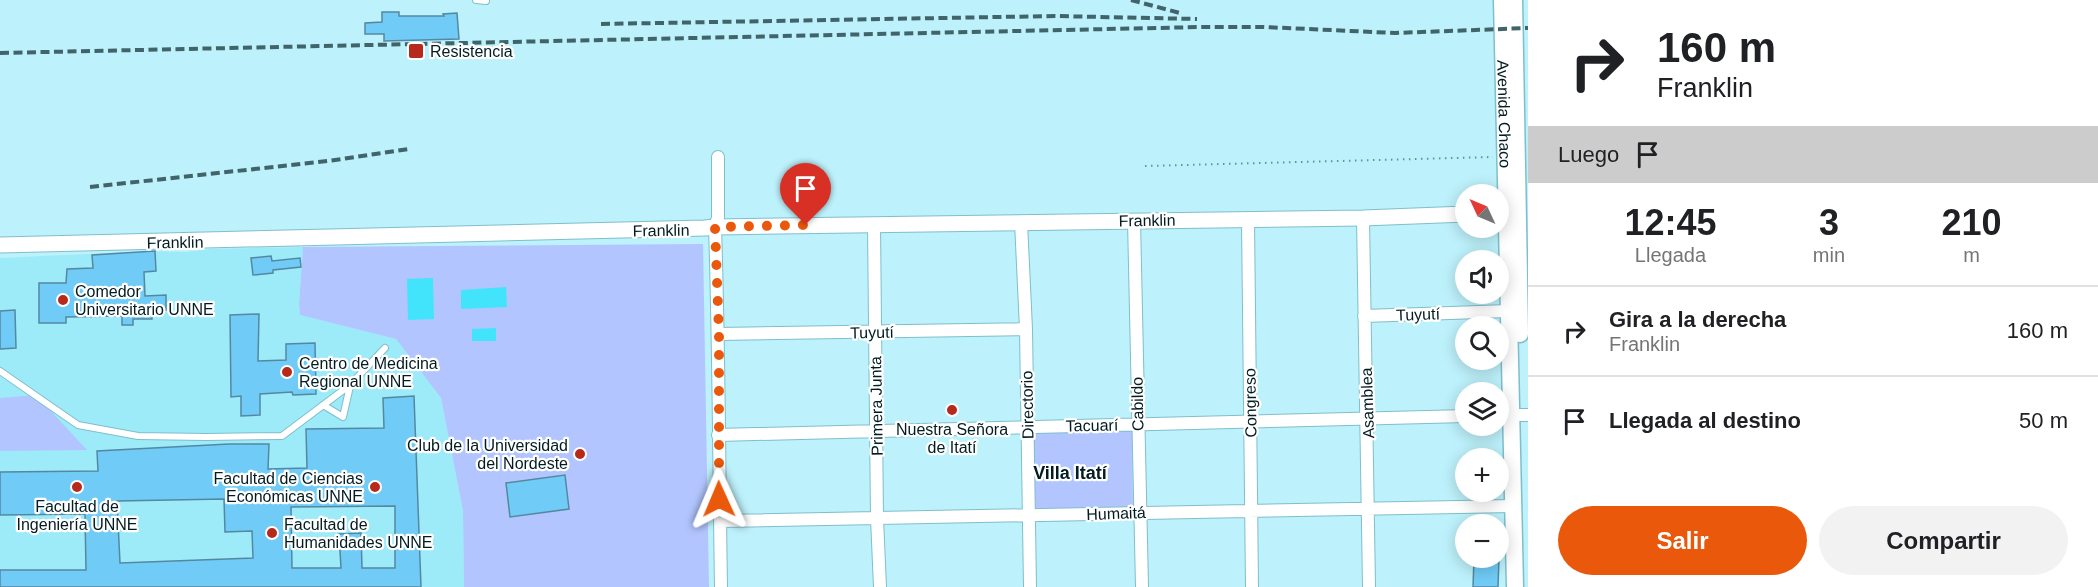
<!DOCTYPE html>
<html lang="es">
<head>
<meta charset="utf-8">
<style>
	:root { --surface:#fff; --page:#f2f2f2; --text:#202124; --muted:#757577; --line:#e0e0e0; --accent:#ea580c }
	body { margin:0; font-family:Helvetica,sans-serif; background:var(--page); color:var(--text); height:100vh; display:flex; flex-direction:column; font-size:22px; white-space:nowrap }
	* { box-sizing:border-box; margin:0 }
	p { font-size:20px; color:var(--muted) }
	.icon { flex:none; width:33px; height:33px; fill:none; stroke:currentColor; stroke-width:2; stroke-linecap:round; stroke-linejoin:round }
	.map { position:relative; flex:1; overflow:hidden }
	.sheet { display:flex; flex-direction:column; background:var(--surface); width:570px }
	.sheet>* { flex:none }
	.guide { background:#fff; color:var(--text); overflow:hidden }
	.needle { width:39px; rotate:314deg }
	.controls { position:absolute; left:1455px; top:184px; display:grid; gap:12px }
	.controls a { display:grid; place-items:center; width:54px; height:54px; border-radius:50%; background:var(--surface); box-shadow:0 3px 15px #0003; font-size:30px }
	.pin { position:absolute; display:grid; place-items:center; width:51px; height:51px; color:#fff; margin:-62px -26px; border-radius:50% 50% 50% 0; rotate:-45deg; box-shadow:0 0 6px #0007 }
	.pin .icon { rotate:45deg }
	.me { position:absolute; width:66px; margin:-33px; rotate:359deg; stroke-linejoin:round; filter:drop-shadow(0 0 4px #0008) }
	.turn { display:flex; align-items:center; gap:21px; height:126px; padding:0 30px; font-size:27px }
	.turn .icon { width:78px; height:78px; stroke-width:2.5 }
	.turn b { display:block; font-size:42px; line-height:51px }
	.then { display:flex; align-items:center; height:57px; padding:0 30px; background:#0003; gap:12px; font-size:22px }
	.eta { display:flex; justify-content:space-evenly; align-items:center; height:102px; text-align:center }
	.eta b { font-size:36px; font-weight:600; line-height:42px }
	.cta { display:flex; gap:12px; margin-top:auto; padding:12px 30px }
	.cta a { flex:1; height:69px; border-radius:36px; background:var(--accent); color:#fff; font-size:24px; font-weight:600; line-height:69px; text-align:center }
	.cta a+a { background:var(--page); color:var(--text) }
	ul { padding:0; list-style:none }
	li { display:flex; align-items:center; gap:18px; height:90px; padding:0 30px; border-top:2px solid var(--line) }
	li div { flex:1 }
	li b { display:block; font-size:22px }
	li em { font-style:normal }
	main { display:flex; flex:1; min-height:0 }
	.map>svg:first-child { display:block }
	.built { fill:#9deaf8 }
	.green { fill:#b2c5ff }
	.water { fill:#42e4fc }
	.building { fill:#70ccf6; stroke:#5488a1; stroke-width:1.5; fill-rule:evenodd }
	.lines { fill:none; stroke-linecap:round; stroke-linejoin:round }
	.service-casing { stroke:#7fbfcb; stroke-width:8 }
	.minor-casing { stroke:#7fbfcb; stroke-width:14 }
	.tertiary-casing { stroke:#7fbfcb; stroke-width:17 }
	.secondary-casing { stroke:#7fbfcb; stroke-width:19 }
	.path { stroke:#689098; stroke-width:2; stroke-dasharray:1.5 4.5; stroke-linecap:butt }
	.service { stroke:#fff; stroke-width:6 }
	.minor { stroke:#fff; stroke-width:12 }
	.tertiary { stroke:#fff; stroke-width:15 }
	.secondary { stroke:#fff; stroke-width:16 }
	.rail { stroke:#41646b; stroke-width:4; stroke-dasharray:9 4.5; stroke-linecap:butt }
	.route { stroke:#ea580c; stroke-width:10; stroke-dasharray:0 18 }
	.poi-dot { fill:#b6291b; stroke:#fff; stroke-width:2 }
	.labels { text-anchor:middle; stroke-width:4.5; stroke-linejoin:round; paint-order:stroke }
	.poi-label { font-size:16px; fill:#021c21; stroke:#fff; text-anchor:start }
	.street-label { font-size:16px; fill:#021c21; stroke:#fff }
	.neighbourhood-label { font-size:18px; font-weight:bold; fill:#021c21; stroke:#fff }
</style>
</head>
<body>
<main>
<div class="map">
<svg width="1528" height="587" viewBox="0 0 1528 587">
	<rect width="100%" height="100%" fill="#bdf1fb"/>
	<!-- built -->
	<path class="built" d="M303 247 299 304 300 315 396 339 441 398 463 511 464 587H0V258L155 251 185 252 210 249Z"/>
	<!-- green -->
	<path class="green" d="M703 244 709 587H464L463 511 441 398 396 339 300 315 299 304 303 247Z
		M36 395 87 450 0 451V398Z
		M1132 430 1133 507 1035 510 1033 433Z"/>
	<!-- water -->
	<path class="water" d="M433 278 434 319 408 320 407 279Z
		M506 287 507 307 461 309V290Z
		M496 328V341H472V329Z"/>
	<!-- building -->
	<path class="building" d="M382 12H399V16H444L443 14 457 13 459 39 384 41V34H365V23L382 22Z
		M155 251 156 271 144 272 145 296 166 295V310L152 311V319H133V325H122V316L66 317V323H39V283H66L67 269 93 268 92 255Z
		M271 256 272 261 300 258 301 267 273 270V273L253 275 251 258Z
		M15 310 16 348 0 349V311Z
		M259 314 258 361 286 360V344L315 343 316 394 293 395 292 392 260 394V415L241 416V396L231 397 230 315Z
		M414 396 421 587H0V570H86L85 514 0 515V472L98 471 97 451 229 444H269L268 469 307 468 306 429 384 428 383 398ZM224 499 225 532 252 531 253 558 120 563 117 501ZM395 506V568H362L361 533 339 534 341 568H292L291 507Z
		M565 475 569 509 510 517 506 483Z
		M1474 558H1499L1498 587H1473Z"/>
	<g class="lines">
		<!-- service casing -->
		<g class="service-casing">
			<path id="service" d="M476 0 486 1
				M0 371 78 425 138 436 206 437 282 436 350 385 385 348
				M323 405 343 417 350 386"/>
		</g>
		<!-- minor casing -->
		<g class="minor-casing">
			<path id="minor" d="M718 157V218L715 227C719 347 719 467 721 587
				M1363 218 1369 587
				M1248 219 1252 587
				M1134 220 1142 587
				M1021 222 1026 329 1030 587
				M874 225 877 518 880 587
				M1364 316 1508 311
				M719 334 1026 329
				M1498 415H1528
				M718 435 1466 416
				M720 521 1513 506"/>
		</g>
		<!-- tertiary casing -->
		<g class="tertiary-casing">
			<path id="tertiary" d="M0 245 705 228 715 227 1363 218 1466 214"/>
		</g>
		<!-- secondary casing -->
		<g class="secondary-casing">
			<g id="secondary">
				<path id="s1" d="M1502 0 1515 587"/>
				<path d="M1514 0 1520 334"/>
			</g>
		</g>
		<!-- path -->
		<path class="path" d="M1145 166 1493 157"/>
		<!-- service -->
		<use href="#service" class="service"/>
		<!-- minor -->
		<use href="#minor" class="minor"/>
		<!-- tertiary -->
		<use href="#tertiary" class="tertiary"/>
		<!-- secondary -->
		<use href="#secondary" class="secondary"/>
		<!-- rail -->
		<path class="rail" d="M1131 0 1180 13
			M601 24 1055 16 1197 19
			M0 53 1202 27H1264L1395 33 1528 28
			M90 187 328 161 409 149"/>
	</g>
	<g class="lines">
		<!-- route -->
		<path class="route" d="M719 499V334L715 227 806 225"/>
	</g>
	<!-- markers -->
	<g class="poi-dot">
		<rect x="408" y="43" width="16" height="16" rx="3"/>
		<circle cx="63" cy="300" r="6"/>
		<circle cx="287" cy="372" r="6"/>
		<circle cx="952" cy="410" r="6"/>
		<circle cx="580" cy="454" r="6"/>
		<circle cx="77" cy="487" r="6"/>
		<circle cx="375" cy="487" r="6"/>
		<circle cx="272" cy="533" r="6"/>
	</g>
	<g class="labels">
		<!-- poi labels -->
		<g class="poi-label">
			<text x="430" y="57">Resistencia</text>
			<text x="75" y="297">Comedor<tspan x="75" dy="18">Universitario UNNE</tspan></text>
			<text x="299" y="369">Centro de Medicina<tspan x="299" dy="18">Regional UNNE</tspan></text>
			<text x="952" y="435" text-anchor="middle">Nuestra Señora<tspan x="952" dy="18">de Itatí</tspan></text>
			<text x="568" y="451" text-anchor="end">Club de la Universidad<tspan x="568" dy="18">del Nordeste</tspan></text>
			<text x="363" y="484" text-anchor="end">Facultad de Ciencias<tspan x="363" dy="18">Económicas UNNE</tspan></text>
			<text x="77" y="512" text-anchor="middle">Facultad de<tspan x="77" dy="18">Ingeniería UNNE</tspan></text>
			<text x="284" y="530">Facultad de<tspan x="284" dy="18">Humanidades UNNE</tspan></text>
		</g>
		<!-- street labels -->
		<g class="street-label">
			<text dy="6" stroke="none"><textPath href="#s1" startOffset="114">Avenida Chaco</textPath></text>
			<text transform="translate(1147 220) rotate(-1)" y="6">Franklin</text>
			<text transform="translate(661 230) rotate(-1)" y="6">Franklin</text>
			<text transform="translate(175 242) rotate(-1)" y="6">Franklin</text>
			<text transform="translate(1418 314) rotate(-2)" y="6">Tuyutí</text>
			<text transform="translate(872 332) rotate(-1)" y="6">Tuyutí</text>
			<text transform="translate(1250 403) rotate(-91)" y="6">Congreso</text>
			<text transform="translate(1367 403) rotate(-92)" y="6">Asamblea</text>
			<text transform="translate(1137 404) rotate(-91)" y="6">Cabildo</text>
			<text transform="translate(1027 405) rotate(-91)" y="6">Directorio</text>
			<text transform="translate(876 406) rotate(-91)" y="6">Primera Junta</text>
			<text transform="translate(1092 425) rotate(-1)" y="6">Tacuarí</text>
			<text transform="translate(1116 513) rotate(-2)" y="6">Humaitá</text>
		</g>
		<!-- neighbourhood labels -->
		<g class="neighbourhood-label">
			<text x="1070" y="479">Villa Itatí</text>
		</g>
	</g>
</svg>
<div class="controls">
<a><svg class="needle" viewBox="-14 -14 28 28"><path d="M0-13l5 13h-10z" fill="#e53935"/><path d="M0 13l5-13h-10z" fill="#757577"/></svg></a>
<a><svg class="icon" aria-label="sound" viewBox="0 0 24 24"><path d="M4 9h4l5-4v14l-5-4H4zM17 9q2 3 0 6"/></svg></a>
<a><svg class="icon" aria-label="search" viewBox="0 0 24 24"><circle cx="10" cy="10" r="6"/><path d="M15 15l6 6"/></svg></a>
<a><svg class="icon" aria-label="layers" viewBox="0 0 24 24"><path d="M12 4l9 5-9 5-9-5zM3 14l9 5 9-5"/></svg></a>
<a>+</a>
<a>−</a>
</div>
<div class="pin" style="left:806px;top:225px;background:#d93025"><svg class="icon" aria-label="arrive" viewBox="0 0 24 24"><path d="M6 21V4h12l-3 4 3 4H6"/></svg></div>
<svg class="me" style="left:719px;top:499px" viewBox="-20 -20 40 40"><path d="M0-17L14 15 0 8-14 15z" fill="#ea580c" stroke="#fff" stroke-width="4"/></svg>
</div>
<section class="sheet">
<div class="guide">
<div class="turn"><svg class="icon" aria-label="right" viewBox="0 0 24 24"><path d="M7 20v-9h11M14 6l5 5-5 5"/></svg><div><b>160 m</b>Franklin</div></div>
<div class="then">Luego<svg class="icon" aria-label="arrive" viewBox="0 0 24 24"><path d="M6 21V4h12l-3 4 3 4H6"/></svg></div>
</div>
<div class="eta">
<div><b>12:45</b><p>Llegada</p></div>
<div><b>3</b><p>min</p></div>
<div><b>210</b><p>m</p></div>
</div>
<ul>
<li><svg class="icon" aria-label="right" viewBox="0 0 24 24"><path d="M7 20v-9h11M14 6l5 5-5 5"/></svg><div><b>Gira a la derecha</b><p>Franklin</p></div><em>160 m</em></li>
<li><svg class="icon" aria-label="arrive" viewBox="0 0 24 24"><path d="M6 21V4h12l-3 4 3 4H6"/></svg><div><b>Llegada al destino</b></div><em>50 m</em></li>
</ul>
<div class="cta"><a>Salir</a><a>Compartir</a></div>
</section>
</main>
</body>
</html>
